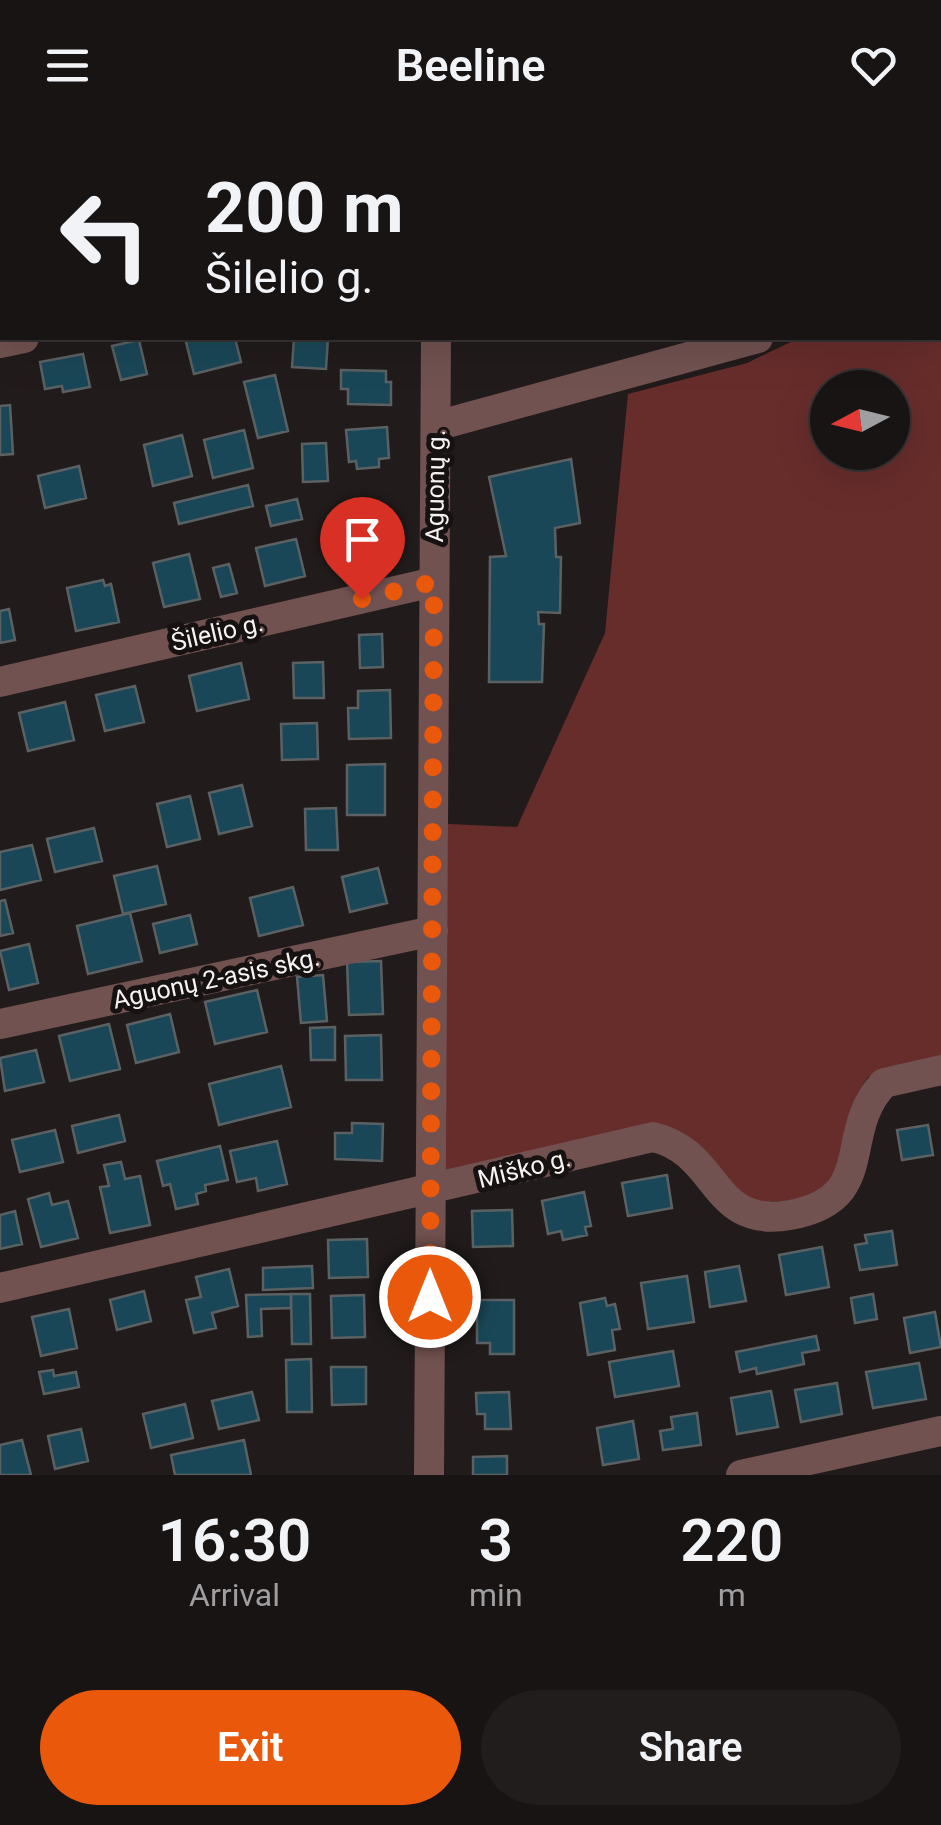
<!DOCTYPE html>
<html lang="en">
<head>
<meta charset="utf-8">
<style>
	:root { --surface:#191414; --page:#221d1d; --text:#f1f3f6; --muted:#9f9ea0; --line:#373334; --accent:#ea580c }
	body { margin:0; font-family:Roboto,sans-serif; background:var(--page); color:var(--text); height:100vh; display:flex; flex-direction:column; font-size:38px; white-space:nowrap }
	* { box-sizing:border-box; margin:0 }
	p { font-size:32px; color:var(--muted) }
	.icon { flex:none; width:55px; height:55px; fill:none; stroke:currentColor; stroke-width:2; stroke-linecap:round; stroke-linejoin:round }
	.map { position:relative; height:1345px; overflow:hidden }
	.sheet { display:flex; flex-direction:column; background:var(--surface); flex:1 }
	.sheet>* { flex:none }
	.guide { position:absolute; left:0px; top:0px; width:942px; height:210px; box-shadow:0 10px 40px #0002,0 0 0 2px var(--line); background:#191414; color:var(--text); overflow:hidden }
	.needle { width:65px; rotate:263deg }
	.controls { position:absolute; left:810px; top:240px; display:grid; gap:20px }
	.controls a { display:grid; place-items:center; width:100px; height:100px; border-radius:50%; background:var(--surface); box-shadow:0 10px 40px #0002,0 0 0 2px var(--line); font-size:50px }
	.pin { position:absolute; display:grid; place-items:center; width:85px; height:85px; color:#fff; margin:-102px -42px; border-radius:50% 50% 50% 0; rotate:-45deg; box-shadow:0 0 10px #0007 }
	.pin .icon { rotate:45deg }
	.me { position:absolute; width:110px; margin:-55px; rotate:0deg; stroke-linejoin:round; filter:drop-shadow(0 0 8px #0008) }
	.turn { display:flex; align-items:center; gap:35px; height:210px; padding:0 40px; font-size:45px }
	.turn .icon { width:130px; height:130px; stroke-width:2.5 }
	.turn b { display:block; font-size:70px; line-height:85px }
	.eta { display:flex; justify-content:space-evenly; align-items:center; height:170px; text-align:center }
	.eta b { font-size:60px; font-weight:600; line-height:70px }
	.button { display:flex; gap:20px; margin-top:auto; padding:20px 40px }
	.button a { flex:1; height:115px; border-radius:60px; background:var(--accent); color:#fff; font-size:40px; font-weight:600; line-height:115px; text-align:center }
	.button a+a { background:var(--page); color:var(--text) }
	header { display:flex; justify-content:space-between; align-items:center; height:130px; padding:0 40px; background:var(--surface); font-size:45px; font-weight:600 }
	.map>svg:first-child { display:block }
	.green { fill:#672d2b; fill-rule:evenodd }
	.building { fill:#1a4757; stroke:#5b6163; stroke-width:2.5 }
	.lines { fill:none; stroke-linecap:round; stroke-linejoin:round }
	.minor { stroke:#715250; stroke-width:30 }
	.route { stroke:#ea580c; stroke-width:18; stroke-dasharray:0 32.4 }
	.labels { text-anchor:middle; stroke-width:10; stroke-linejoin:round; paint-order:stroke }
	.street-label { font-size:25px; fill:#f7f3f3; stroke:#171212 }
</style>
</head>
<body>
<header><svg class="icon" aria-label="menu" viewBox="0 0 24 24"><path d="M4 6h16M4 12h16M4 18h16"/></svg>Beeline<svg class="icon" aria-label="heart" viewBox="0 0 24 24"><path d="M12 20l-8-8c-3-5 5-10 8-4 3-6 11-1 8 4z"/></svg></header>
<div class="map">
<svg width="941" height="1345" viewBox="0 0 941 1345">
	<rect width="100%" height="100%" fill="#211b1b"/>
	<!-- green -->
	<path class="green" d="M941 157V930L868 947C815 1024 889 1071 745 1073L679 1005 440 1043 448 694 517 697 605 503 628 264 747 233 799 208H940ZM828 258H892V322H828Z"/>
	<!-- building -->
	<path class="building" d="M185 208H235L241 232 194 244Z
		M294 208H328L326 239 292 237Z
		M139 210 147 244 121 250 112 216Z
		M83 224 90 257 63 262 62 256 45 259 40 232Z
		M341 240 386 241V252H391V275L348 274V259H341Z
		M275 245 288 301 258 308 244 252Z
		M10 275 13 324 0 325V276Z
		M387 297 389 328 379 329V337L357 339 356 331 349 332 346 300Z
		M244 300 253 338 213 348 204 310Z
		M182 305 192 346 153 356 144 315Z
		M326 313 328 351 303 352 302 314Z
		M571 329 580 393 555 398 556 427H561L560 483 538 482 539 494H544L542 552H489L490 427 506 426 489 347Z
		M79 336 86 368 45 378 38 346Z
		M248 355 253 376 179 394 174 373Z
		M297 369 302 389 271 396 266 376Z
		M380 386 387 428 349 434 342 391Z
		M296 409 305 446 265 456 256 418Z
		M189 424 200 469 164 477 153 433Z
		M229 434 237 463 221 467 213 438Z
		M103 450 105 456 111 454 119 492 76 501 67 458Z
		M9 479 15 510 0 513V481Z
		M382 504 383 537 360 538 359 505Z
		M323 532 324 568H294L293 533Z
		M241 533 249 569 197 581 189 546Z
		M135 556 144 592 105 601 96 565Z
		M390 560 391 608 349 609 348 578H358V561Z
		M65 572 74 610 28 621 19 583Z
		M317 593 318 629 282 630 281 594Z
		M385 634V685H347V635Z
		M242 655 252 696 219 704 209 663Z
		M190 666 200 709 167 717 157 674Z
		M336 678 338 720H306L305 679Z
		M94 698 102 731 55 742 47 709Z
		M32 715 41 750 0 760V722Z
		M157 736 166 774 123 784 114 746Z
		M378 738 387 773 350 782 342 747Z
		M293 757 303 795 259 806 250 768Z
		M5 770 13 803 0 806V771Z
		M130 783 142 831 88 844 77 796Z
		M190 785 197 814 160 823 153 794Z
		M29 814 38 853 9 860 0 821Z
		M381 831 383 884 349 885 347 832Z
		M323 845 327 891 301 893 297 847Z
		M257 860 267 902 215 914 205 872Z
		M170 884 179 922 136 933 127 895Z
		M109 894 120 939 70 951 59 906Z
		M335 897V930H311L310 898Z
		M381 905 382 950H346L345 906Z
		M36 920 44 952 5 961 0 928Z
		M281 936 291 977 219 995 209 954Z
		M119 985 125 1011 78 1023 72 996Z
		M352 993 383 994 382 1031 335 1029V1003H352Z
		M928 995 933 1025 902 1030 897 1000Z
		M55 1000 63 1032 20 1042 12 1010Z
		M277 1011 287 1054 258 1061 256 1048 237 1052 230 1021Z
		M220 1016 228 1050 205 1055 206 1061 196 1064 198 1074 176 1079 170 1054 163 1056 157 1031Z
		M121 1032 125 1049 140 1046 150 1095 110 1103 100 1057 109 1056 104 1035Z
		M667 1045 672 1078 628 1086 622 1053Z
		M584 1062 591 1096 585 1097 587 1105 563 1110 561 1101 548 1104 542 1071Z
		M49 1063 52 1075 68 1071 78 1108 41 1117 28 1069Z
		M512 1080 513 1116 473 1117 472 1081Z
		M15 1081 22 1114 0 1119V1085Z
		M892 1101 897 1135 860 1140 855 1115 867 1113 865 1105Z
		M367 1109 368 1147 329 1148 328 1110Z
		M822 1117 829 1157 786 1165 779 1125Z
		M312 1136 313 1158 263 1160V1138Z
		M739 1136 746 1171 710 1177 705 1142Z
		M229 1139 238 1176 212 1183 216 1198 194 1203 186 1170 201 1167 196 1147Z
		M687 1146 694 1192 648 1199 641 1153Z
		M144 1161 151 1191 117 1200 110 1170Z
		M291 1164H310L311 1214H292Z
		M291 1164V1178L261 1179 262 1206 248 1207 246 1165Z
		M873 1164 877 1189 855 1193 851 1168Z
		M364 1165 365 1207 332 1208 331 1166Z
		M605 1168 607 1176 615 1174 620 1199 612 1200 615 1220 588 1225 580 1173Z
		M477 1170H514V1224H490V1213H477Z
		M69 1179 77 1218 41 1226 32 1187Z
		M935 1182 941 1217 910 1223 904 1188Z
		M816 1206 819 1220 802 1223 804 1234 757 1244 756 1238 740 1242 736 1222Z
		M673 1221 679 1256 615 1267 609 1232Z
		M311 1229 312 1282H287L286 1230Z
		M919 1233 926 1269 873 1278 866 1242Z
		M331 1237H366V1274L332 1275Z
		M53 1240 54 1246 76 1242 79 1257 44 1264 39 1242Z
		M837 1253 842 1284 801 1292 795 1260Z
		M771 1261 778 1297 737 1304 731 1268Z
		M252 1262 259 1290 219 1299 212 1271Z
		M509 1262 511 1299H485V1284H477L476 1263Z
		M185 1274 193 1308 151 1318 143 1284Z
		M697 1283 701 1315 663 1320 660 1301 673 1299 671 1287Z
		M633 1291 639 1329 603 1335 597 1298Z
		M81 1299 88 1331 55 1339 48 1306Z
		M22 1310 31 1345H0V1315Z
		M244 1310 251 1345H175L171 1325Z
		M507 1326V1345H473V1327Z"/>
	<g class="lines">
		<!-- minor -->
		<path class="minor" d="M437 0V2
			M940 135H941
			M0 213 24 208
			M436 296 758 208
			M0 552 434 452
			M0 894 433 801
			M0 1158 653 1007C721 1023 710 1099 790 1085 880 1069 836 1003 884 953L941 940
			M429 1345 436 208
			M741 1345 941 1301"/>
	</g>
	<g class="lines">
		<!-- route -->
		<path class="route" d="M362 469 434 452 430 1167"/>
	</g>
	<g class="labels">
		<!-- street labels -->
		<g class="street-label">
			<text transform="translate(435 356) rotate(-89)" y="9">Aguonų g.</text>
			<text transform="translate(217 502) rotate(-13)" y="9">Šilelio g.</text>
			<text transform="translate(216 848) rotate(-12)" y="9">Aguonų 2-asis skg.</text>
			<text transform="translate(524 1038) rotate(-14)" y="9">Miško g.</text>
		</g>
	</g>
</svg>
<div class="controls">
<a><svg class="needle" viewBox="-14 -14 28 28"><path d="M0-13l5 13h-10z" fill="#e53935"/><path d="M0 13l5-13h-10z" fill="#9f9ea0"/></svg></a>
</div>
<div class="pin" style="left:362px;top:469px;background:#d93025"><svg class="icon" aria-label="arrive" viewBox="0 0 24 24"><path d="M6 21V4h12l-3 4 3 4H6"/></svg></div>
<svg class="me" style="left:430px;top:1167px" viewBox="-20 -20 40 40"><circle r="17" fill="#ea580c" stroke="#fff" stroke-width="3"/><path d="M0-11L8 9 0 5-8 9z" fill="#fff"/></svg>
<div class="guide">
<div class="turn"><svg class="icon" aria-label="left" viewBox="0 0 24 24"><path d="M17 20v-9H6M10 6l-5 5 5 5"/></svg><div><b>200 m</b>Šilelio g.</div></div>
</div>
</div>
<section class="sheet">
<div class="eta">
<div><b>16:30</b><p>Arrival</p></div>
<div><b>3</b><p>min</p></div>
<div><b>220</b><p>m</p></div>
</div>
<div class="button"><a>Exit</a><a>Share</a></div>
</section>
</body>
</html>
